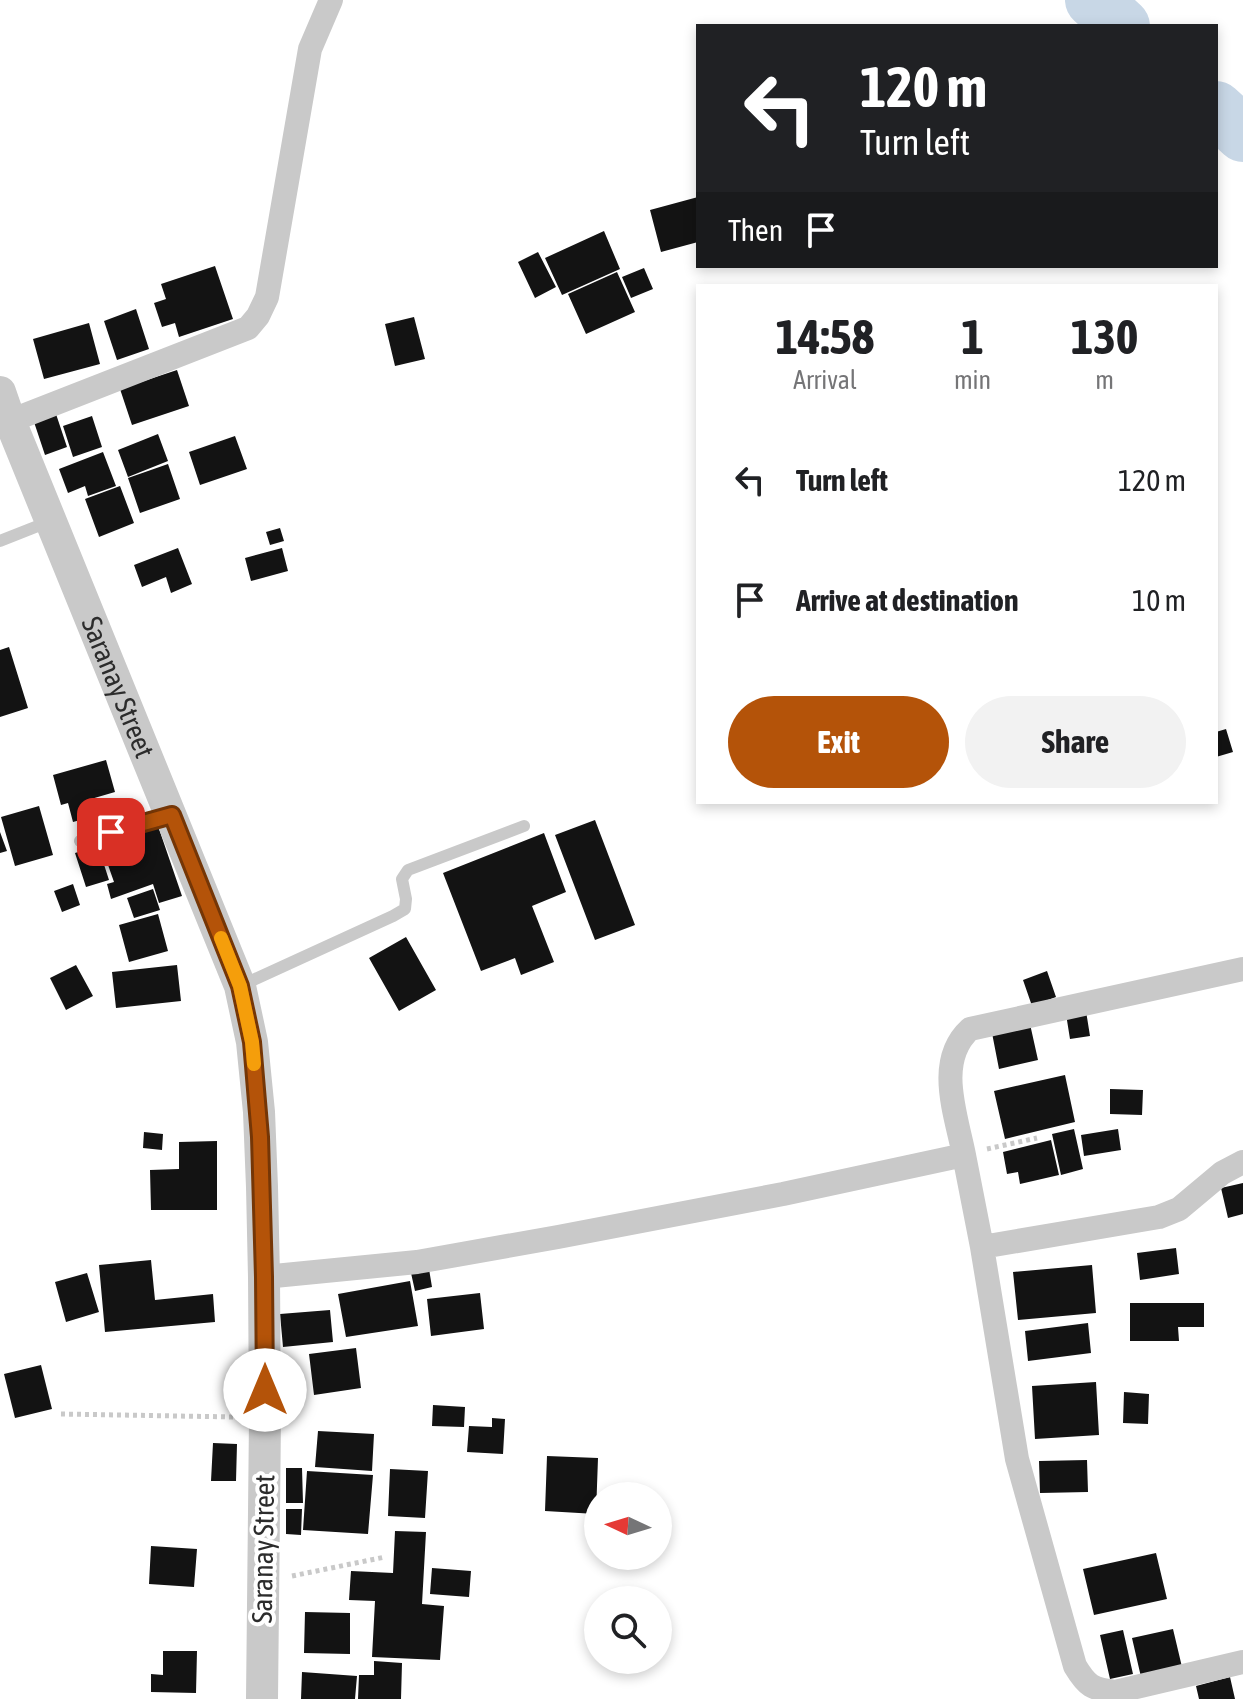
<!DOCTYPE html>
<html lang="en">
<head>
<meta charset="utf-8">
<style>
	:root { --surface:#fff; --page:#f2f2f2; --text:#202124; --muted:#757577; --accent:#b45309 }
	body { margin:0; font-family:"Asap Condensed",sans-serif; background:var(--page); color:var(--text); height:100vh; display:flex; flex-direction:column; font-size:30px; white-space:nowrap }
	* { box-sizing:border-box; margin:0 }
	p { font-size:26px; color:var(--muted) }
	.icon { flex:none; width:44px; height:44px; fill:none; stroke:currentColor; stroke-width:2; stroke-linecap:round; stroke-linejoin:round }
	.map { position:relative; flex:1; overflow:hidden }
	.sheet { position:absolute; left:696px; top:284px; width:522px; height:520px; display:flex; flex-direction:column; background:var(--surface); border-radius:0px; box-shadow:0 4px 12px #0003 }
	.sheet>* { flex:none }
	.top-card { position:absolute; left:696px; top:24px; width:522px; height:244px; border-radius:0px; box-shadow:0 4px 12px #0003; background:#202124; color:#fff; overflow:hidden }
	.needle { width:52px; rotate:274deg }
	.fabs { position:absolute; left:584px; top:1482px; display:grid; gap:16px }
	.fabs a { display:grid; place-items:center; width:88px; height:88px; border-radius:50%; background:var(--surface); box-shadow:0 4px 12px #0003; font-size:40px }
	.pin { position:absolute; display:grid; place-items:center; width:68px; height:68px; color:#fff; margin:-34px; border-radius:16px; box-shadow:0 4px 12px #0006 }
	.me { position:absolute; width:88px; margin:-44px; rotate:0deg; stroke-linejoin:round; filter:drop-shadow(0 0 6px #0008) }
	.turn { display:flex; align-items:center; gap:28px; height:168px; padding:0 32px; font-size:36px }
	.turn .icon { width:104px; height:104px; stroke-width:2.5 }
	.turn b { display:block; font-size:56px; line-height:68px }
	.then { display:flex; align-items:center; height:76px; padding:0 32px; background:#0003; gap:16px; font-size:30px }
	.eta { display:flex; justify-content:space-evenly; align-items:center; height:136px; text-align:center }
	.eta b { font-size:48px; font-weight:700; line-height:56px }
	.action { display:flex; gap:16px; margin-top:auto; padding:16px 32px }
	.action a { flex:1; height:92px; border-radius:48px; background:var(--accent); color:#fff; font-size:32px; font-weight:700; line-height:92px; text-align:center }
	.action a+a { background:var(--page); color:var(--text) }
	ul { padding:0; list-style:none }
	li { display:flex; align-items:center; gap:24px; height:120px; padding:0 32px }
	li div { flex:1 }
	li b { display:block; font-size:30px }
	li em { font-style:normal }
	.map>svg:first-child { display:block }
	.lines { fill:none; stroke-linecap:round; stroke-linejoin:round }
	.river { stroke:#c8d7e6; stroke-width:56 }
	.building { fill:#131313 }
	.path { stroke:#c9c9c9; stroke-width:5; stroke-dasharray:4 4; stroke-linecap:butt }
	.service { stroke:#c9c9c9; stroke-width:12 }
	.minor { stroke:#c9c9c9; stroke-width:24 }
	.tertiary { stroke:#c9c9c9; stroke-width:32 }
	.route-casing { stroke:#753606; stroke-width:20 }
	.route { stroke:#b45309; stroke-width:14 }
	.slow { stroke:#f59e0b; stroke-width:14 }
	.labels { text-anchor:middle; stroke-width:8; stroke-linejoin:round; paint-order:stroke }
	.street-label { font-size:28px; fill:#2c2c2c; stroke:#fff }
</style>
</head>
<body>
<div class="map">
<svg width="1243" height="1699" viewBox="0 0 1243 1699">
	<rect width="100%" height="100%" fill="#fff"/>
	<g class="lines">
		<!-- river -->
		<path class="river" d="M1093 0 1122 26
			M1216 109 1243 134"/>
	</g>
	<!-- building -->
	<path class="building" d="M698 197V242L661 252 650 210Z
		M604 231 620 269 562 295 545 258Z
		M538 252 556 287 535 298 518 262Z
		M215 266 233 319 179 337 175 323 162 327 154 303 166 299 161 284Z
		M644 268 653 289 631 298 622 277Z
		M617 272 635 312 586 334 568 294Z
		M136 309 149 349 117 360 104 321Z
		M414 317 425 359 395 366 385 324Z
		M89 323 100 364 44 379 33 339Z
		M177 370 189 406 132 425 120 389Z
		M56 414 67 447 45 455 34 422Z
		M92 416 102 447 73 457 63 426Z
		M158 434 168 461 128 477 118 450Z
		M235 436 247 469 200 485 189 452Z
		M103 452 116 486 88 496 85 486 68 493 59 469Z
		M168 464 180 499 140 513 128 478Z
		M120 486 134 523 99 537 85 499Z
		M280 528 284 541 270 545 266 532Z
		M178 548 192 584 171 593 166 577 142 587 134 565Z
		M282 548 288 571 251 581 245 558Z
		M9 647 28 708 0 717V650Z
		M1226 729 1233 752 1216 757V732Z
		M106 760 115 792 91 799 95 816 73 822 68 803 61 805 53 775Z
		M39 806 53 855 15 866 1 817Z
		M595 820 635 925 595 940 555 835Z
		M157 823 182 896 159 903 153 884 111 899 107 884 114 882 100 842Z
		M0 832 7 851 0 853Z
		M544 833 566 892 532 906 554 962 521 975 515 958 481 971 443 873Z
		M98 846 109 880 86 887 75 853Z
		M73 884 80 905 62 912 54 891Z
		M153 889 160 910 134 918 127 898Z
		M158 914 168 951 129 962 119 925Z
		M406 937 436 990 399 1011 369 958Z
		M76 965 93 996 66 1010 50 978Z
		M177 965 181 1001 116 1008 112 972Z
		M1047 971 1056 997 1032 1006 1023 980Z
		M1086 1011 1090 1036 1070 1039 1066 1014Z
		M1030 1024 1038 1060 999 1069 992 1033Z
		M1065 1075 1075 1122 1005 1139 994 1091Z
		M1110 1089 1143 1090 1142 1115 1110 1114Z
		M1074 1129 1083 1169 1061 1175 1052 1134Z
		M1118 1129 1121 1150 1084 1156 1081 1135Z
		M144 1132 163 1134 162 1150 143 1148Z
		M1051 1140 1059 1175 1020 1184 1018 1172 1007 1174 1003 1152Z
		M217 1141V1210H151L150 1170 179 1169V1142Z
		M1243 1183V1214L1228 1218 1221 1188Z
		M1176 1248 1179 1274 1140 1280 1137 1253Z
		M151 1260 155 1300 213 1294 215 1322 105 1332 99 1265Z
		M1092 1265 1096 1313 1018 1320 1013 1272Z
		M429 1269 432 1287 415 1291 411 1273Z
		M87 1273 99 1312 66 1322 55 1282Z
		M410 1281 418 1326 346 1337 338 1294Z
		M480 1293 484 1329 431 1336 427 1299Z
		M1130 1303H1204V1327H1178L1179 1341H1130Z
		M330 1310 333 1342 283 1347 280 1314Z
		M1088 1323 1091 1353 1028 1361 1025 1331Z
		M356 1348 361 1388 314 1395 309 1354Z
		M41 1365 52 1409 15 1418 4 1374Z
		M1096 1382 1099 1435 1035 1439 1032 1386Z
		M1124 1392 1149 1394 1148 1424 1123 1423Z
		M433 1405 465 1407 464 1427 432 1426Z
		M492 1418 505 1419 503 1454 467 1452 469 1426 492 1427Z
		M318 1431 374 1434 372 1471 315 1467Z
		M213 1443 237 1444 236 1481H211Z
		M547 1456 598 1458 596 1514 545 1511Z
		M1087 1460 1088 1492 1040 1493 1039 1461Z
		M286 1468H302L303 1503H286Z
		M390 1469 428 1471 425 1518 388 1516Z
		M307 1471 373 1475 368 1534 303 1530Z
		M286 1509H302L301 1535 286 1534Z
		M395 1531 426 1532 422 1604 444 1606 440 1660 372 1657 375 1601 349 1600 351 1571 393 1573Z
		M151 1546 197 1549 194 1587 149 1584Z
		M1156 1553 1167 1599 1094 1615 1083 1569Z
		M432 1568 471 1571 469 1597 430 1594Z
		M305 1612 350 1613V1654L304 1653Z
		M1173 1629 1182 1667 1141 1677 1132 1638Z
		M1123 1630 1133 1674 1110 1679 1100 1635Z
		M163 1651H197L196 1693 151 1692V1674L163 1675Z
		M374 1661 402 1663 401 1699H358L359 1675H374Z
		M302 1672 357 1676 355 1699H301Z
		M1230 1677 1235 1699H1199L1196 1686Z"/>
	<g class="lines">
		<!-- path -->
		<path class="path" d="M987 1149 1037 1138
			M61 1414 236 1417
			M292 1576 385 1557"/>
		<!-- service -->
		<path class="service" d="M0 541 48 522
			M80 841 169 816
			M240 986 393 916 405 909 406 899 402 879 408 870 524 826"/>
		<!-- minor -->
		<path class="minor" d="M10 421 248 328 258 316 267 297 310 49 331 0
			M964 1155 982 1247 1017 1459 1075 1666C1087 1686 1092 1689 1115 1692L1243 1662
			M982 1247 1159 1217 1179 1209 1222 1173 1243 1162
			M264 1277 417 1262 558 1237 783 1194 964 1155C956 1114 935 1061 970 1029L1243 969"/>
		<!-- tertiary -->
		<path class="tertiary" id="s1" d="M0 392 10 421 240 986 252 1042 259 1112 262 1187 264 1277 265 1418 262 1699"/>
	</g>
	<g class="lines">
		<!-- route casing -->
		<g class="route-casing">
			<path id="route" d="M111 832 172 815 240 986 252 1042 260 1137 264 1277 265 1390"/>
		</g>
		<!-- route -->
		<use href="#route" class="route"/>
		<!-- slow -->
		<path class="slow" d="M221 938 240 986 252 1042 254 1064"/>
	</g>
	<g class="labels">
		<!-- street labels -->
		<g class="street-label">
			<text dy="10" stroke="none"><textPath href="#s1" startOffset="318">Saranay Street</textPath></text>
			<text transform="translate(263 1549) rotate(-89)" y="10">Saranay Street</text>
		</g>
	</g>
</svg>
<div class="fabs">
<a><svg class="needle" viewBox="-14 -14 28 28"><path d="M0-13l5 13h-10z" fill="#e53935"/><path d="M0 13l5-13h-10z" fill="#757577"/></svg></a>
<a><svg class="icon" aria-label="search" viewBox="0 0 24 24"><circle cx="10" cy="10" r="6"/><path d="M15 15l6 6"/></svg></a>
</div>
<div class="pin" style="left:111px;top:832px;background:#d93025"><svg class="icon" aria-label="arrive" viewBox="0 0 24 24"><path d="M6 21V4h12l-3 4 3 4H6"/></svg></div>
<svg class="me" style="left:265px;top:1390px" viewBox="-20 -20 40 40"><circle r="19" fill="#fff"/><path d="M0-13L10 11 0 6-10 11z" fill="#b45309"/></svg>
<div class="top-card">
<div class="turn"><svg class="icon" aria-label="left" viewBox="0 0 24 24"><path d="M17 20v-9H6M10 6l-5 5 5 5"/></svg><div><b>120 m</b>Turn left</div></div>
<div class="then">Then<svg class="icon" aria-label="arrive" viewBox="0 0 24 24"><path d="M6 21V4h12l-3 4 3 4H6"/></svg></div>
</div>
<section class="sheet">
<div class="eta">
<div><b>14:58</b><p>Arrival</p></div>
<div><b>1</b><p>min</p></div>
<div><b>130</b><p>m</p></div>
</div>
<ul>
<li><svg class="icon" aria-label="left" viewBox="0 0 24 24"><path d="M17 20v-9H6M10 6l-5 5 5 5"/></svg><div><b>Turn left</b></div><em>120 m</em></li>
<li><svg class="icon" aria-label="arrive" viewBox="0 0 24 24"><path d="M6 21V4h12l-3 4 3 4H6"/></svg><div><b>Arrive at destination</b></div><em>10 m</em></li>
</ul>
<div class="action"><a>Exit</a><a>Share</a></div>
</section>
</div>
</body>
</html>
